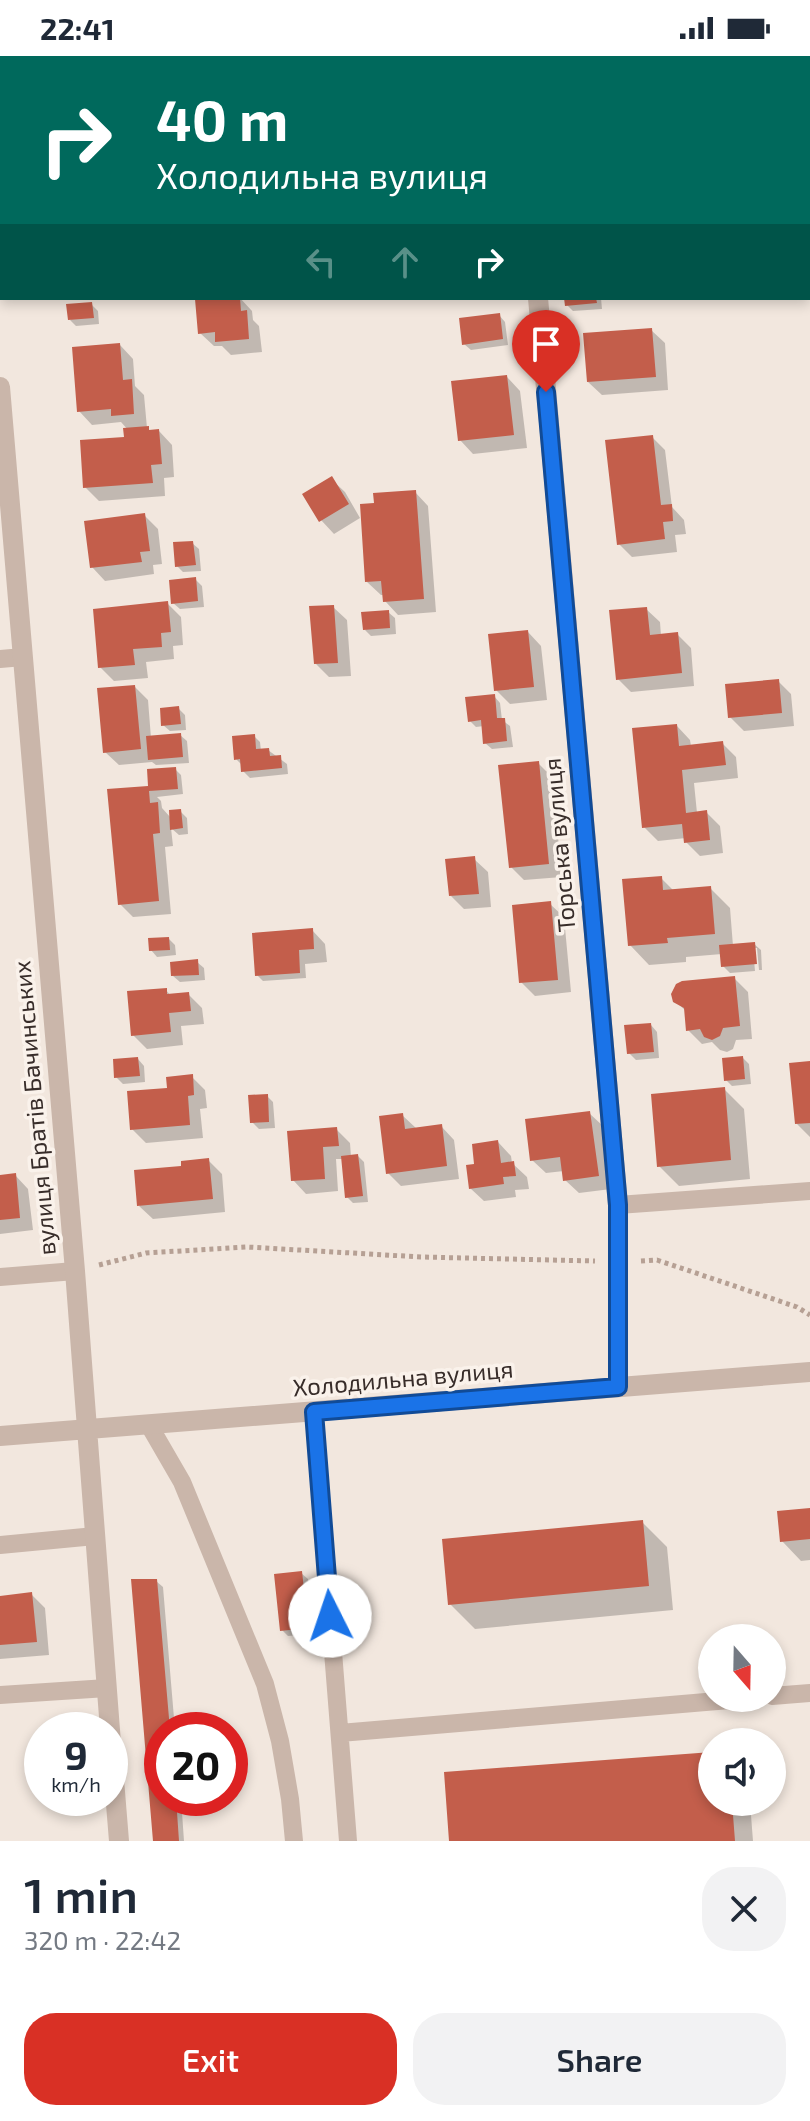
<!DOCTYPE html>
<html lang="en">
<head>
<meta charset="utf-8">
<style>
	:root { --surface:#fff; --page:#f2f2f3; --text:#1f2937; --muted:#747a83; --accent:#d93025 }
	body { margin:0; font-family:"Exo 2",sans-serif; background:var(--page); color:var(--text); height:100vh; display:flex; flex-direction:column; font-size:30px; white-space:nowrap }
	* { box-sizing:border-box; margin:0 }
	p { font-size:26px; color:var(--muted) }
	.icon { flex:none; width:44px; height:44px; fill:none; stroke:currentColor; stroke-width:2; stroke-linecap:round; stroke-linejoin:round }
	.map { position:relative; height:1785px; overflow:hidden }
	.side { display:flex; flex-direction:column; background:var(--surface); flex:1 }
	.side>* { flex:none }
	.top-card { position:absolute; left:0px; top:0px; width:810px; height:244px; box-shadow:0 4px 12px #0003; background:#00695c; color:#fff; overflow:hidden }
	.needle { width:52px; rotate:160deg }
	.controls { position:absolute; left:698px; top:1568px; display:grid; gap:16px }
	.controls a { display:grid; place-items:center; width:88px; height:88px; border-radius:50%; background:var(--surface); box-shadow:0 4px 12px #0003; font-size:40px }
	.speed { position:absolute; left:24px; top:1656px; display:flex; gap:16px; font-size:40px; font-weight:700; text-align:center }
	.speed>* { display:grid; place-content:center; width:104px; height:104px; border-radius:50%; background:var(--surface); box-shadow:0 4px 12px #0003; line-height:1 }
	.speed small { font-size:20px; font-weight:400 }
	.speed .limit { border:12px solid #d22; background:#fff; color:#111 }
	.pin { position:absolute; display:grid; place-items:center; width:68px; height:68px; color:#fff; margin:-82px -34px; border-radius:50% 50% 50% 0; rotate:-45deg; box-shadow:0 0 8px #0007 }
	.pin .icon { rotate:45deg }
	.me { position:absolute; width:88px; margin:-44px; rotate:356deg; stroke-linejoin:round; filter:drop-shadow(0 0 6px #0008) }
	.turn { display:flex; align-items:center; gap:28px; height:168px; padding:0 24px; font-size:36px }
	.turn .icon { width:104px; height:104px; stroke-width:2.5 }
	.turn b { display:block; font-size:56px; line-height:68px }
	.lanes { display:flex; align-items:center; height:76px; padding:0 24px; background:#0003; justify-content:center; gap:40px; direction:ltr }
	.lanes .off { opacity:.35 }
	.round { display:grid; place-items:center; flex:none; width:84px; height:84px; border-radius:32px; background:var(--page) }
	.overview { display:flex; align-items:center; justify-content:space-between; height:136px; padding:0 24px }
	h1 { font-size:48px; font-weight:600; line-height:60px }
	.action { display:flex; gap:16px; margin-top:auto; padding:16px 24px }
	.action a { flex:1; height:92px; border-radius:32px; background:var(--accent); color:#fff; font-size:32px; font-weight:600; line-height:92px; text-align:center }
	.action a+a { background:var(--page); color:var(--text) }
	.status { display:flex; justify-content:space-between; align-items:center; height:56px; padding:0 40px; background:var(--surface); direction:ltr }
	.status svg { height:22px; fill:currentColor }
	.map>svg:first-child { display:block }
	.shadow { fill:#0003 }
	.building { fill:#c35e4b }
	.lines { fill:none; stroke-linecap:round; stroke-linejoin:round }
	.path { stroke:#b6a094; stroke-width:5; stroke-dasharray:4 4; stroke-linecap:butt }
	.service { stroke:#cab6aa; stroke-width:18 }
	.minor { stroke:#cab6aa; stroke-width:20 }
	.route-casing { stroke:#114b97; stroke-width:20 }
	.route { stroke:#1a73e8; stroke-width:14 }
	.labels { text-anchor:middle; stroke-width:7; stroke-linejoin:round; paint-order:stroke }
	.street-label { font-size:24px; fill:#382d2a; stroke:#faf2eb }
</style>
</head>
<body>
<div class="status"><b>22:41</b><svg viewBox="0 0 49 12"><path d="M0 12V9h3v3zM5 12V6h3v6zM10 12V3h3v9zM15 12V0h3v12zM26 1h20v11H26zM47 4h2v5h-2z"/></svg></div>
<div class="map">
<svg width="810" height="1785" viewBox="0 0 810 1785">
	<rect width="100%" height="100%" fill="#f2e7de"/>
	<!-- shadow -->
	<path class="shadow" d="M274 0H292V2H276Z
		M415 0H444L445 2H415Z
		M240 242 252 255 253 264 259 270 262 296 231 299 222 290H214L200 277 198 245Z
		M566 242H601L602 253 573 255 567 249Z
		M91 248 98 255 99 268 76 270 70 264Z
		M499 259 505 266 508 289 471 294 464 288Z
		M651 274 665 287 668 334 602 339 588 326Z
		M120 289 133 303 135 330 144 339 147 372 152 376 159 375 172 389 174 421 164 422 165 440 99 445 85 431 126 383 128 374 121 366 92 369 79 355Z
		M507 321 520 335 527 392 473 398 460 384Z
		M652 381 665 394 672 451 684 464 686 478 675 479 677 496 632 501 619 488Z
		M331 423 345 436 360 462 334 478 321 464Z
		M415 436 428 450 436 556 398 559 385 545 384 539H381L367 526 376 448Z
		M144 459 158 473 162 508 153 509 154 518 105 525 92 511Z
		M192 487 199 493 201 515 183 516 177 510Z
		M195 523 202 530 204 551 180 553 173 547Z
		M167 547 181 561 183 589 173 590 174 603 146 606 148 622 114 625 100 611Z
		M333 551 347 564 351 620 329 621 316 608Z
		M646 553 660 566 661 580 677 578 691 592 694 630 631 636 618 623Z
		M388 556 395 562 396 578 371 580 365 574Z
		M528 576 541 590 547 644 510 648 496 634Z
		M778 625 791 638 794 670 744 675 730 661Z
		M135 631 148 644 151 682 180 679 187 685 189 707 156 709 152 706 119 709 105 696Z
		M494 640 500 647 502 664 510 670 513 691 492 693 485 687 484 670 476 671 470 665Z
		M178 652 185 659 186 674 170 675 163 669Z
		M677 670 690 684 691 690 722 687 736 701 738 722 694 727 697 757 706 756 720 770 723 797 700 800 686 786V782L658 785 644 771Z
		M254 680 260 686 261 695 268 694 287 708 288 718 250 722 243 715V710L236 703Z
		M538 707 552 721 562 821 524 824 511 811Z
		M175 713 181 719 183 738 157 741 161 745 162 752 171 762 180 755 187 762 188 778 179 779 171 772 173 790 165 791 171 858 133 861 120 848 147 732 151 735 149 715Z
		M474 803 488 816 491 851 464 853 451 840Z
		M661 822 674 835 710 832 730 852 733 890 754 888 761 894 762 914H759L757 892H753L755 915 730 917 723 910 722 898 686 901V906L649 909 630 889Z
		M550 848 564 861 571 936 535 940 521 926Z
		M312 874 325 888 327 906 305 908 306 922 263 925 257 919Z
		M169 883 175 889 176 899 157 901 151 894Z
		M197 906 204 912 205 924 180 926 173 920Z
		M734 922 748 936 752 983 736 984 733 993 727 996 720 994 712 986 702 988 688 974 687 956 675 945Z
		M166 934 171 940 188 938 202 952 204 968 181 970 183 989 147 993 133 979Z
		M651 969 657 976 659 1002 636 1004 629 997Z
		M743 1002 749 1008 751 1028 732 1030 726 1024Z
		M138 1003 144 1010 145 1026 123 1028 116 1021Z
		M810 1007V1081L797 1068Z
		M192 1021 205 1034 207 1052 200 1053 203 1082 146 1087 132 1073 169 1033Z
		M724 1033 744 1053 750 1123 679 1130 659 1110Z
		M267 1040 273 1046 275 1072 259 1073 252 1066Z
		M589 1057 603 1070 611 1133 579 1137 565 1124 564 1115 546 1117 532 1104Z
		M402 1059 417 1073 441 1070 454 1084 459 1123 401 1130 388 1117Z
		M336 1073 350 1087 351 1101 358 1100 364 1106 368 1146 353 1147 347 1141 343 1103H336L338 1135 306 1138 293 1124Z
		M498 1086 511 1100 512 1107 527 1121 529 1133 515 1134 516 1141 484 1145 470 1132 476 1110Z
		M208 1104 222 1118 225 1156 153 1163 139 1150 184 1112Z
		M15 1119 28 1133 33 1174 0 1178V1121Z
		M810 1454V1504L801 1505 782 1485Z
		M642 1466 667 1491 673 1554 475 1573 450 1548Z
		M301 1517 308 1523 313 1578 288 1580 282 1574Z
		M156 1525 163 1531 175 1674H162V1742H181L184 1785H155Z
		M31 1538 45 1552 49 1599 0 1603V1542Z
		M712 1698V1746H750L753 1785H451Z"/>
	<!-- building -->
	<path class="building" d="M240 242 241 255 247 254 249 283 215 286V276L198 278 195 243Z
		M564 242H596L597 247 565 250Z
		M92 246 94 262 68 264 66 248Z
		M500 257 503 283 462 289 459 262Z
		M652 272 656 321 587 326 583 277Z
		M120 287 123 324 132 323 134 358 111 360V353L77 356 72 291Z
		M507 319 514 379 458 385 451 325Z
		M149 370V374L159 373 162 408 151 409 153 427 83 432 80 384 124 381 123 372Z
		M653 379 661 449 672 448 673 465 663 466 665 483 617 489 605 384Z
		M332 420 349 448 319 466 302 438Z
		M416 434 424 543 383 546 381 525 365 526 360 448 374 447 373 437Z
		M145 457 150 495 140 496 142 506 90 512 84 465Z
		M193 485 196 509 175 511 173 486Z
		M196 521 198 545 171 548 169 524Z
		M168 545 171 576 161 577 162 591 133 593 135 609 98 612 93 553Z
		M334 549 338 607 314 608 309 550Z
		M647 551 650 579 678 576 682 617 616 624 609 554Z
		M389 554 390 572 363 574 361 556Z
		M528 574 534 631 494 635 488 578Z
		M779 623 782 657 728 662 725 628Z
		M135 629 141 693 103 697 97 632Z
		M495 638 497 662H505L507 685 483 688 481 664 468 666 465 641Z
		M179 650 181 668 161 670 160 652Z
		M677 668 679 690 723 685 726 709 682 714 686 757 707 754 710 784 684 787 682 768 642 772 632 672Z
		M181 677 183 701 148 704 146 680Z
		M255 678 256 693 269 692 270 700 281 699 282 712 241 716 240 703 234 704 232 680Z
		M539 705 549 808 509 812 498 709Z
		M176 711 178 733 149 735 150 747 158 746 160 777 153 778 159 845 118 849 107 733 148 730 147 713Z
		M181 753 183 772 170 774 169 754Z
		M475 800 479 838 449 840 445 803Z
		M662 820 663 834 711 830 715 878 667 882 668 887 628 890 622 823Z
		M551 845 558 924 519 927 512 849Z
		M313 872 314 893 299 894 300 917 255 920 252 877Z
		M169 881 170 894 149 895 148 882Z
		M755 886 757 908 721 911 719 889Z
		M198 903 199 919 171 920 170 906Z
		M735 920 740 970 723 972 720 980 712 984 704 981 700 973 686 975 684 952 673 946 671 938 676 928 682 925Z
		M167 932V938L189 936 191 955 169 957 171 976 131 980 127 935Z
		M651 967 654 996 627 998 624 969Z
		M743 1000 745 1023 724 1025 722 1002Z
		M138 1001 140 1020 114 1022 113 1003Z
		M810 1005V1067L795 1068 789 1007Z
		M193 1018 194 1039 188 1040 190 1069 130 1074 127 1035 167 1032 166 1021Z
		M725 1031 731 1104 657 1111 651 1038Z
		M268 1038 269 1066 250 1067 248 1039Z
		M590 1055 599 1120 563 1125 560 1101 530 1105 525 1063Z
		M403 1057 405 1073 442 1068 447 1110 386 1118 379 1060Z
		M337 1071 339 1090 323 1091 325 1123 291 1125 287 1075Z
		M498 1084 501 1107 514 1105 516 1120 503 1121 504 1128 469 1133 466 1109 474 1108 472 1088Z
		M358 1098 363 1140 345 1142 341 1100Z
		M209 1102 213 1143 137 1150 134 1114 181 1110V1105Z
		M16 1117 20 1162 0 1164V1119Z
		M810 1452V1483L780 1486 777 1455Z
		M643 1464 649 1530 448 1549 442 1483Z
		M302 1515 308 1572 280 1575 274 1518Z
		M131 1523H157L170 1674H162V1742H176L179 1785H153Z
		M32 1536 37 1586 0 1589V1540Z
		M712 1696V1746H732L735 1785H449L444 1716Z"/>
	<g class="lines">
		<!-- path -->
		<path class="path" d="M641 1205 657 1204 797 1251 810 1259
			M99 1209 146 1197 247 1191 421 1201 595 1205"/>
		<!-- service -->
		<path class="service" d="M0 603 23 601
			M618 1149 810 1135
			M0 1221 75 1215
			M314 1356 348 1785
			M149 1369 182 1426 265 1628 280 1685 290 1743 294 1785
			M0 1489 95 1480
			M0 1639 107 1632
			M772 1640 810 1637
			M340 1677 753 1642"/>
		<!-- minor -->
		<path class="minor" d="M516 0V2
			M538 242 618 1149V1331
			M0 331 75 1215 110 1674
			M0 1380 810 1316
			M110 1674 119 1785"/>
	</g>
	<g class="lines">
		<!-- route casing -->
		<g class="route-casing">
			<path id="route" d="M330 1560 314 1356 618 1331V1149L546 336"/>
		</g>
		<!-- route -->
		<use href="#route" class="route"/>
	</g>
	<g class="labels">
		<!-- street labels -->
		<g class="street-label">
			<text transform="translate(560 789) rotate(-95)" y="8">Торська вулиця</text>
			<text transform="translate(35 1052) rotate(-95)" y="8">вулиця Братів Бачинських</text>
			<text transform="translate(403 1323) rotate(-5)" y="8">Холодильна вулиця</text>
		</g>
	</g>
</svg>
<div class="controls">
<a><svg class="needle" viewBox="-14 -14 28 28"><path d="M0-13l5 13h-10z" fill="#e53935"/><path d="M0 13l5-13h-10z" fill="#747a83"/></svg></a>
<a><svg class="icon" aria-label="sound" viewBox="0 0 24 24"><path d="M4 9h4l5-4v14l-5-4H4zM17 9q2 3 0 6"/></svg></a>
</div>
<div class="speed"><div>9<small>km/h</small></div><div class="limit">20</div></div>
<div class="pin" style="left:546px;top:336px;background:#d93025"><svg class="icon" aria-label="arrive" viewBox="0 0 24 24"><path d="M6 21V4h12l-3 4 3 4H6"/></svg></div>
<svg class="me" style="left:330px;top:1560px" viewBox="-20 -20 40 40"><circle r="19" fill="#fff"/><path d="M0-13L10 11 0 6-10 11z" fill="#1a73e8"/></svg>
<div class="top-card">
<div class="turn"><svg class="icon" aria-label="right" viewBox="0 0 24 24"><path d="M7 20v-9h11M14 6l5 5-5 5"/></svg><div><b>40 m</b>Холодильна вулиця</div></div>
<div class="lanes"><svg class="icon off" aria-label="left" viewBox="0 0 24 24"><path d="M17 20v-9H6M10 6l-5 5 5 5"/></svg><svg class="icon off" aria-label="ahead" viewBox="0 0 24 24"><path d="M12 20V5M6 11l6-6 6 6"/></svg><svg class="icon" aria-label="right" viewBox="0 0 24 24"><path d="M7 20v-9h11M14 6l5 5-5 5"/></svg></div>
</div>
</div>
<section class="side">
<div class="overview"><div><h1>1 min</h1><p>320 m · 22:42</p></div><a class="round"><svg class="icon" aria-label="close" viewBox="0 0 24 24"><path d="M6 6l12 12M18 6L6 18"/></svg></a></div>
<div class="action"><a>Exit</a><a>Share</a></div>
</section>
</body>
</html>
